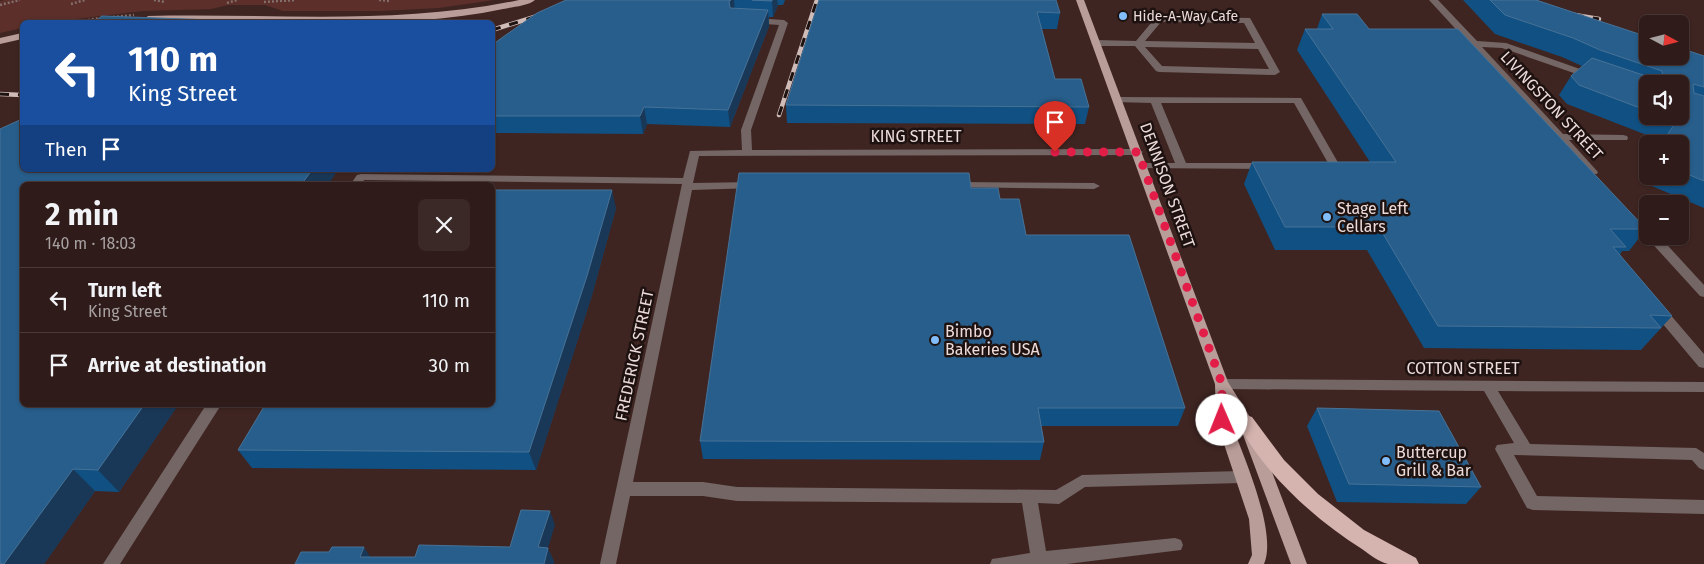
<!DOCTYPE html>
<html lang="en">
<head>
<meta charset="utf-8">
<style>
	:root { --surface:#2f1c1a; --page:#3b2927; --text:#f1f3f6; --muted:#a7a1a2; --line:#4a3a39 }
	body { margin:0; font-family:"Fira Sans",sans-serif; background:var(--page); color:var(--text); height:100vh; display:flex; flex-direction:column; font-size:19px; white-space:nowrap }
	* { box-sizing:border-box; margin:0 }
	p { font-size:16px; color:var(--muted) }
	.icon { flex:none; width:28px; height:28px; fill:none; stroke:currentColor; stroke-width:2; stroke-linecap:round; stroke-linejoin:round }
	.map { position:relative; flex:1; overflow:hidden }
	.drawer { position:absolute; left:20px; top:182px; width:475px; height:225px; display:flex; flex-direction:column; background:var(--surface); border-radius:8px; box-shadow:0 1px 4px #0004,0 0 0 1px var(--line) }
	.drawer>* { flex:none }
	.guide { position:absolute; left:20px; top:20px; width:475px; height:152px; border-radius:8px; box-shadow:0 1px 4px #0004,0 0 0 1px var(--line); background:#1a4fa0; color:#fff; overflow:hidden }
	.needle { width:32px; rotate:97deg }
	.tools { position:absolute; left:1639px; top:15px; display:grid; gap:10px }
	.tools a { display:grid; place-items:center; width:50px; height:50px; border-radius:8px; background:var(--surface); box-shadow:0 1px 4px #0004,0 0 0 1px var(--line); font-size:25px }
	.pin { position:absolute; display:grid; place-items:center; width:42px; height:42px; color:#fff; margin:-51px -21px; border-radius:50% 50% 50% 0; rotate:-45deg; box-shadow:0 0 5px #0007 }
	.pin .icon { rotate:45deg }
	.me { position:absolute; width:55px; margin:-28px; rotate:359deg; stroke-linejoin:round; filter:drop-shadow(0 0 4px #0008) }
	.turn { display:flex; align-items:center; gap:18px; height:105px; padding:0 25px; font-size:22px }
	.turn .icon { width:65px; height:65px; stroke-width:2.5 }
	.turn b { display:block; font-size:35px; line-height:42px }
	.then { display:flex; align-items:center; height:48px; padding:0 25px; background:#0003; gap:10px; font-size:19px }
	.round { display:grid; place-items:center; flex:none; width:52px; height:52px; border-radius:8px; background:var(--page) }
	.overview { display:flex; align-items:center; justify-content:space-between; height:85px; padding:0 25px }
	h1 { font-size:30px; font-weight:700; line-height:38px }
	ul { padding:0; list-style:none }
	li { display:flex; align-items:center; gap:15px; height:65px; padding:0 25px; border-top:1px solid var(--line) }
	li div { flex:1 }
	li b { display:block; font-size:19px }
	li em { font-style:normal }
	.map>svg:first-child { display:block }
	.green { fill:#5c2f2a }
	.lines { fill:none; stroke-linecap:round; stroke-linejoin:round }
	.path { stroke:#846e6b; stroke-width:2.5; stroke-dasharray:2 2; stroke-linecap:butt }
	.minor { fill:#736664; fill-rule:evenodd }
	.major { fill:#b99d99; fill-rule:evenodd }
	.highway { fill:#d5b3ae; fill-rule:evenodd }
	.rail-casing { stroke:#cfbcb9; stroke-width:4.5 }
	.rail { stroke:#1e1210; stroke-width:3; stroke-dasharray:9; stroke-linecap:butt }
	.wall { fill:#115082; fill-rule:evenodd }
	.shaded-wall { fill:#193857 }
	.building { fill:#285e8b; stroke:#477297 }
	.route { stroke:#e11d48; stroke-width:9; stroke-dasharray:0 16.2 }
	.poi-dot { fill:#81bdfa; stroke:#1e1210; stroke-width:2 }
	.labels { text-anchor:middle; stroke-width:5; stroke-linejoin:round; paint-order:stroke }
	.far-poi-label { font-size:14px; fill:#ecdbd8; stroke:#1e1210; text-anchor:start }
	.street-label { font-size:16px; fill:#ecdbd8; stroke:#1e1210 }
	.poi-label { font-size:16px; fill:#ecdbd8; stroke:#1e1210; text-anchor:start }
</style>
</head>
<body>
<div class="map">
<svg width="1704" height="564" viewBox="0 0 1704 564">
	<rect width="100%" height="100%" fill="#3f2522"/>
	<!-- green -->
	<path class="green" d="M4 0H494L439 8 381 11H283L265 5H228L211 9 142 11 52 22H22V28L0 33V1Z"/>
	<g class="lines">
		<!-- path -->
		<path class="path" d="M154 0 165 2
			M379 0 390 1
			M264 2 296 0
			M227 3 237 0
			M71 4 85 0
			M0 5 20 0
			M113 17 134 15
			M72 22 102 18"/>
		<!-- minor -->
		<path class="minor" d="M1429 0H1438L1477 41 1506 43 1594 74V78L1591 79 1502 48 1482 47 1563 134 1623 135 1627 136 1628 138 1627 140H1569L1598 172 1597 174H1589Z
			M1159 16 1250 18 1280 72 1275 75 1159 72 1156 71 1135 46H1096L1091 43 1096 40 1136 41 1156 17ZM1161 22 1244 23 1255 43 1145 41ZM1145 47 1258 49 1269 69 1162 66Z
			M754 18 784 20 788 23 751 130 752 150 1138 149 1143 152 1138 155 699 156 693 183 754 182 760 185 754 188 692 190 633 482H703L737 487 1056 490 1082 475 1242 471 1247 472 1250 477 1247 482 1242 483 1085 487 1059 504 1038 503 1046 551 1175 538 1181 540 1183 545 1181 550 1067 564H990L992 559 1030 553 1022 503 737 501 703 496H630L616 564H600L682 184 364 180 362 185H350L357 175 361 174 683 178 690 151 742 150 741 130 779 25 751 23 750 21Z
			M1118 97 1301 98 1340 166 1335 169 1319 168 1318 166 1319 164 1328 163 1294 103H1161L1186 163H1268L1273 166 1268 169 1139 168 1138 166 1143 163H1175L1151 103 1114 102 1113 100Z
			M954 182 1094 183 1100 186 1094 189 950 187 948 185 950 183Z
			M1648 234V236H1659L1704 285V297L1700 296 1648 239 1646 236Z
			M1657 303 1662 305 1704 354V368L1699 367 1652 311 1651 308 1652 305Z
			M1222 379 1704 382V392L1498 391 1530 444 1696 448 1704 453V470L1699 468 1692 460 1514 455 1537 496 1704 500V514L1533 510 1527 508 1495 449 1497 445 1514 443 1484 391 1222 389 1217 388 1215 384 1217 380Z
			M206 405H221L120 564H103Z"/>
		<!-- major -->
		<path class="major" d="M519 0H535C528 6 512 7 503 9 388 33 264 18 148 22L144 19 148 16C272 13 397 26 519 0Z
			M1076 0H1084L1228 382 1253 422 1307 564H1291L1239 424 1230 408V420C1242 453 1278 532 1264 564H1248L1252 555 1249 519 1216 420 1215 384Z
			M22 33V39L0 44V38Z"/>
		<!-- highway -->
		<path class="highway" d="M1246 415 1252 417 1284 460 1318 494 1364 530 1416 558 1419 564C1410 564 1397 564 1388 564 1379 562 1369 554 1362 549 1314 519 1263 472 1237 422L1240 417Z"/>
		<!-- rail casing -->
		<g class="rail-casing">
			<path id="rail" d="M1575 15 1599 19
				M492 30 544 14
				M0 94 22 95
				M779 115 817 0"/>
		</g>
		<!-- rail -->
		<use href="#rail" class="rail"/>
	</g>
	<!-- wall -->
	<path class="wall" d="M566 0H785L783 5H778L773 17H769V26L730 127 647 124 643 134 492 133V46Z
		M819 0 1060 13 1057 29H1042L1055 79 1089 107 1085 124 787 123 786 105Z
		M1463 0H1536L1704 56V208L1647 184 1639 173 1648 162V176H1680V144H1660L1662 141 1567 104 1559 95 1571 76 1582 66 1562 57 1495 34ZM1648 84 1680 116H1648Z
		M1322 14 1369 29 1646 229 1629 251H1622L1620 255 1672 316 1641 350 1424 348 1367 250H1275L1244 184 1252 162H1370L1297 50 1305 29H1317Z
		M22 119 178 405 119 492 95 491 44 564Z
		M971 188 1000 199 1026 235 1185 408 1178 426H1041L1044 442 1040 460 703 459 700 441Z
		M616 208 592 295 536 470 252 468 238 450Z
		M1317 408 1481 487 1466 504 1337 502 1307 426Z"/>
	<!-- shaded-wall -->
	<path class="shaded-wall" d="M731 0H734L735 15 730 17 729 1Z
		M772 0H777L778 5 773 17Z
		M768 10 769 26 730 127 728 110Z
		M644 107 647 124 643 134 640 116Z
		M312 170H338L328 185H301Z
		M612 190 616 208 592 295 536 470 529 452Z
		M144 405H178L119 492 98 470Z
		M73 469 95 491 44 564H4Z
		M550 511 555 525 548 548 554 561V564H544L538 547Z
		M364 547 373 561 360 557Z"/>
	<!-- building -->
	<path class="building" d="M566 0H731L729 1 730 8 768 10 728 110 644 107 640 116H492V46L496 42 537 13Z
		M752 0H772V1Z
		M819 0H1056L1060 13 1037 12 1055 79H1081L1089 107 786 105Z
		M1490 0H1536L1648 37V56H1680V48L1704 56V87L1693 84 1694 93 1704 96V181L1680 171V144H1661L1676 122 1662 116H1680V84H1648V111L1579 85 1571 76 1592 58 1661 81 1663 80 1662 71 1600 50 1573 38 1505 15Z
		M1322 14H1357L1369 29H1458L1646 229H1610L1626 247H1613L1672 316 1650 315 1661 328 1438 326 1379 227H1285L1252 162H1396L1305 29H1333Z
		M102 16 214 20 211 22H94Z
		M22 119V170H312L301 185H22V405H144L98 470 73 469 4 564H0V129Z
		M739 173H969L971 188H998L1000 199H1019L1026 235H1129L1185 408H1038L1044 442 700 441Z
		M492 190H612L587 276 529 452 238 450 265 405H492Z
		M1317 408 1439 411 1481 487 1349 484Z
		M521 510 550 511 538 547 548 548 544 564H295L301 552H329L332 547H364L360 557H415L419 545 510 547Z"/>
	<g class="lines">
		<!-- route -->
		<path class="route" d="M1055 152H1138L1222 384V420"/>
	</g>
	<!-- markers -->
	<g class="poi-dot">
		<circle cx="1123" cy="16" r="5"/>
		<circle cx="1327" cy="217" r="5"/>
		<circle cx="935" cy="340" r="5"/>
		<circle cx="1386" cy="461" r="5"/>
	</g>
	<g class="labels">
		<!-- far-poi labels -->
		<g class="far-poi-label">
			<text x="1133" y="21">Hide-A-Way Cafe</text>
		</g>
		<!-- street labels -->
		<g class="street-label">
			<text transform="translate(1552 105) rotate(47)" y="6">LIVINGSTON STREET</text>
			<text x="916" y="142">KING STREET</text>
			<text transform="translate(1168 185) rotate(70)" y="6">DENNISON STREET</text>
			<text transform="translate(634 355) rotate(-78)" y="6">FREDERICK STREET</text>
			<text x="1463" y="374">COTTON STREET</text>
		</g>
		<!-- poi labels -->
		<g class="poi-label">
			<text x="1337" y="214">Stage Left<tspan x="1337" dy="18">Cellars</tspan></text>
			<text x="945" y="337">Bimbo<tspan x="945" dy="18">Bakeries USA</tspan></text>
			<text x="1396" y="458">Buttercup<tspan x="1396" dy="18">Grill &amp; Bar</tspan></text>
		</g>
	</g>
</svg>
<div class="tools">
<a><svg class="needle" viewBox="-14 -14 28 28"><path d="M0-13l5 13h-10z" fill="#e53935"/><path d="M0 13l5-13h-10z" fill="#a7a1a2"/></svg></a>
<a><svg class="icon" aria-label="sound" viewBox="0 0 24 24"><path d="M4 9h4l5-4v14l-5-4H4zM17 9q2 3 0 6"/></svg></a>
<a>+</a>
<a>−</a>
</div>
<div class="pin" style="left:1055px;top:152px;background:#d93025"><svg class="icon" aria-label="arrive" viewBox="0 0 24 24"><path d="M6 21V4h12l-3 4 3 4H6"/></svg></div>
<svg class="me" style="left:1222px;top:420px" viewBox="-20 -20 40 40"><circle r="19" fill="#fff"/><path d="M0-13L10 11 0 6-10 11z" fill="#e11d48"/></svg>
<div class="guide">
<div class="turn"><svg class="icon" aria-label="left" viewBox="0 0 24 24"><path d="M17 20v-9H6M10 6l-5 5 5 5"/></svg><div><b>110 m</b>King Street</div></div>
<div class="then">Then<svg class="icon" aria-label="arrive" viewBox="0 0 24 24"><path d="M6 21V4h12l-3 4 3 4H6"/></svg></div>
</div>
<section class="drawer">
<div class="overview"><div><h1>2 min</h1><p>140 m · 18:03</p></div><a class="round"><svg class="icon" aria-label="close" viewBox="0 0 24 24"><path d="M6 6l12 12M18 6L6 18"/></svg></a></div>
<ul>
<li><svg class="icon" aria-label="left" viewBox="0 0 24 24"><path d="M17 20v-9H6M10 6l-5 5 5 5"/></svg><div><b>Turn left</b><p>King Street</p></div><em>110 m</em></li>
<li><svg class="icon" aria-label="arrive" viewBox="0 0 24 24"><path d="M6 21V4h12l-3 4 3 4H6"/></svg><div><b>Arrive at destination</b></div><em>30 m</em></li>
</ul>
</section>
</div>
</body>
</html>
